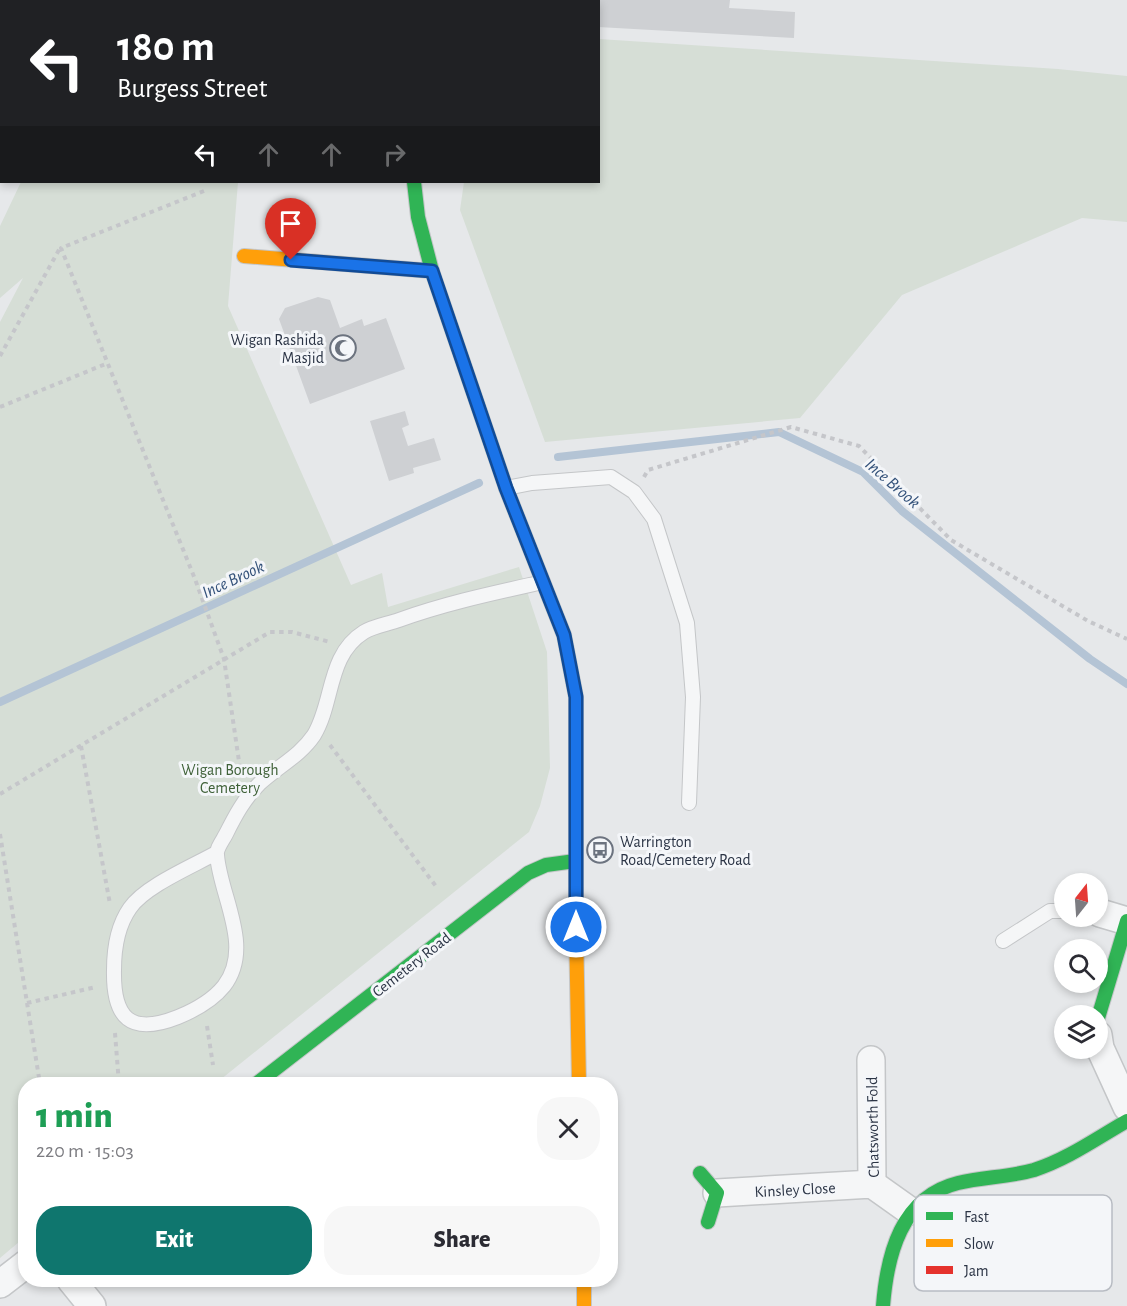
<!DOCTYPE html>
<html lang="en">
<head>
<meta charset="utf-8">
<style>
	:root { --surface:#fff; --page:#f7f7f7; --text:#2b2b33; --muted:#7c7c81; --accent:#0f766e }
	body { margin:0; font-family:"Alegreya Sans",sans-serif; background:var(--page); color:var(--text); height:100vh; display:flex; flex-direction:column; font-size:22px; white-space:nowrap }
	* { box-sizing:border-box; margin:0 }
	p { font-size:20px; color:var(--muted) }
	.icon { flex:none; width:33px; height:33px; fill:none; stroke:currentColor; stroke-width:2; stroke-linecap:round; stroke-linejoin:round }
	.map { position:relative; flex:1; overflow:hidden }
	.panel { position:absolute; left:18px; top:1077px; width:600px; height:210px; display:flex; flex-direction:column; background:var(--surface); border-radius:24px; box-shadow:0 3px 9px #0003 }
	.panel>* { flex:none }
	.guide { position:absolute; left:0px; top:0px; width:600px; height:183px; box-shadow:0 3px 9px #0003; background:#202124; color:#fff; overflow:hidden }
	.needle { width:39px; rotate:17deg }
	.fabs { position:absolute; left:1054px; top:873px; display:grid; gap:12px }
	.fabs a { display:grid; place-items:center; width:54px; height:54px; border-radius:50%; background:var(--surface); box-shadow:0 3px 9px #0003; font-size:30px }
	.pin { position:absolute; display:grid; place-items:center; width:51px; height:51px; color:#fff; margin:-62px -26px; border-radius:50% 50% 50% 0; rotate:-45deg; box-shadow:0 0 6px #0007 }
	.pin .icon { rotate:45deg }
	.me { position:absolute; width:66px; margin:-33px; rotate:0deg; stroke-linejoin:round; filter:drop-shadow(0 0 4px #0008) }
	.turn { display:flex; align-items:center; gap:21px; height:126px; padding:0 18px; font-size:27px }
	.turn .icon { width:78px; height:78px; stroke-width:2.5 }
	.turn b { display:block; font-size:42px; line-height:51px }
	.lanes { display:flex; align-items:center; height:57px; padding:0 18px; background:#0003; justify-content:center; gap:30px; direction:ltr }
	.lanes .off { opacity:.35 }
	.round { display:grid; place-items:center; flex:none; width:63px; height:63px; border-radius:24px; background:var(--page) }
	.headline { display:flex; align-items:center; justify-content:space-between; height:102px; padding:0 18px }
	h1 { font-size:36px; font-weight:800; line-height:45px; color:#1e9e55 }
	.primary-button { display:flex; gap:12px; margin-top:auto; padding:12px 18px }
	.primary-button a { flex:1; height:69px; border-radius:24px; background:var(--accent); color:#fff; font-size:24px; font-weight:800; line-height:69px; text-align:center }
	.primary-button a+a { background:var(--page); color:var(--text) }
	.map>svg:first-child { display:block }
	.green { fill:#d6ded6 }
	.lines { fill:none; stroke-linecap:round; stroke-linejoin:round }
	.stream { stroke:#b4c4d5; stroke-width:8 }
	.building { fill:#ced0d3 }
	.lane-casing { stroke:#c4c6c8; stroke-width:16 }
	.street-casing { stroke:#c4c6c8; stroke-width:30 }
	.fast-casing { stroke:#c4c6c8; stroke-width:16 }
	.slow-casing { stroke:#c4c6c8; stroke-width:16 }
	.jam-casing { stroke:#c4c6c8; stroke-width:16 }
	.path { stroke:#c5c6ca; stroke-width:4; stroke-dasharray:4.5 4.5; stroke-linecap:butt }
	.lane { stroke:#f5f6f7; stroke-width:14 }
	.street { stroke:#f5f6f7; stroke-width:27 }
	.fast { stroke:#30b455; stroke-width:14 }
	.slow { stroke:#ff9f0a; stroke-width:14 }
	.jam { stroke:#e5322d; stroke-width:14 }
	.route-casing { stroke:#114b97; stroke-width:15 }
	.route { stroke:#1a73e8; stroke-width:10 }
	.labels { text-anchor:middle; stroke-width:6; stroke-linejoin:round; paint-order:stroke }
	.poi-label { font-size:16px; fill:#2b3445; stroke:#f4f6f9; text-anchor:end }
	.park-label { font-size:16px; fill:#3f6138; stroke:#f4f6f9 }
	.street-label { font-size:16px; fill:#2b3445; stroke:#f4f6f9 }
	.water-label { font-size:18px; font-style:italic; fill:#34527a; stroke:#f4f6f9 }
	.key { fill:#f4f6f9; stroke:#b8bcc3; stroke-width:1.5 }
	.key-label { font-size:16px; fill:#2b3445 }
</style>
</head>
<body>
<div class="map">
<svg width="1127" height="1306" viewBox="0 0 1127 1306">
	<rect width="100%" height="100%" fill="#e6e8ea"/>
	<!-- green -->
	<path class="green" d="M157 0H415L416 1H157Z
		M599 39 1058 69 1127 76V222L1082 218 902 295 800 418 545 442 460 210 464 182H598Z
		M21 182H238L228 306 351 585 382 573 388 607 519 567 547 652 550 768 540 806 529 832 215 1084H26L25 1237 0 1258V322L23 278 0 298V226Z"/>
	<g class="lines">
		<!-- stream -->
		<path class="stream" d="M558 457 779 432 863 472 902 511 1090 659 1127 684
			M0 702 479 483"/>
	</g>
	<!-- building -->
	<path class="building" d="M598 0H730L729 8 795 12 794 38 598 27Z
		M318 297 330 300 340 328 362 319 364 326 386 318 405 369 310 404 279 319 285 308Z
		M405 411 409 425 402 428 408 446 434 438 441 460 413 468 414 473 389 481 370 421Z"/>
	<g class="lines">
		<!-- lane casing -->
		<g class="lane-casing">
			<path id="lane" d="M506 488 532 483 611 477 634 492 654 519 687 623 693 697 689 803
				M216 853C193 866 145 886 130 908 118 925 114 949 114 970 113 1018 130 1036 178 1017 195 1010 212 1001 224 986 254 947 220 896 217 855 216 849 223 840 226 834 235 816 244 799 259 784 277 767 300 756 314 735 334 702 327 655 364 632 374 626 388 624 399 620 446 603 494 593 543 582
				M1003 941 1050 911H1065"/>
		</g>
		<!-- street casing -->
		<g class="street-casing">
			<path id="street" d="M84 2 85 0
				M1100 913 1127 921
				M1098 1035 1100 1048 1127 1107
				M871 1060 872 1184 910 1211
				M717 1193 872 1184
				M71 1280 92 1306
				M0 1284 26 1264"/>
		</g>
		<!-- fast casing -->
		<g class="fast-casing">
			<path id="fast" d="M441 0V2
				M414 182 418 217 432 271 506 488 564 635 576 697V734
				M1098 1018 1127 921
				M256 1084 528 873 546 865 575 861
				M700 1173 717 1193 708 1222
				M883 1306C887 1255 901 1197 958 1183 983 1177 1009 1177 1034 1170 1068 1159 1097 1138 1127 1121"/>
		</g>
		<!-- slow casing -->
		<g class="slow-casing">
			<path id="slow" d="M244 256 432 271
				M576 927 579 1084
				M584 1280V1306"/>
		</g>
		<!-- jam casing -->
		<g class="jam-casing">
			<path id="jam" d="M576 734V927"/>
		</g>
		<!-- path -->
		<path class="path" d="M204 191 61 248 195 579 224 659 241 775
			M0 356 60 248
			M0 407 108 363
			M644 477 648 470 791 427 859 446 951 540 1088 621 1127 639
			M330 745 438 889
			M81 746 110 904
			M0 794 270 632H292L330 642
			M0 834 40 1084
			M27 1003 96 987
			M207 1026 213 1065
			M115 1033 119 1084"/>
		<!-- lane -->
		<use href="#lane" class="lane"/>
		<!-- street -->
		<use href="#street" class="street"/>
		<!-- fast -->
		<use href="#fast" class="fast"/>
		<!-- slow -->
		<use href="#slow" class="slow"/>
		<!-- jam -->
		<use href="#jam" class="jam"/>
	</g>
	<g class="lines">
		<!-- route casing -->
		<g class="route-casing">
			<path id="route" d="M291 260 432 271 506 488 564 635 576 697V927"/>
		</g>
		<!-- route -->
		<use href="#route" class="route"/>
	</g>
	<!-- icons -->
	<defs>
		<g id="mosque-ring" transform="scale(1.35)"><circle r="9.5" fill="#f4f6f9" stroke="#6c737f" stroke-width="1.5"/><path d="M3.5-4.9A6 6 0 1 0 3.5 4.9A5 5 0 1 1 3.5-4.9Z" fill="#6c737f"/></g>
		<g id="bus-ring" transform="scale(1.35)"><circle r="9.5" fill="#f4f6f9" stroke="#6c737f" stroke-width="1.5"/><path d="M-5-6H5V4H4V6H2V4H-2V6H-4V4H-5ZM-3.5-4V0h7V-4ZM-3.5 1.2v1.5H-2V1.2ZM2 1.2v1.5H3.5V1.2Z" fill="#6c737f"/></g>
	</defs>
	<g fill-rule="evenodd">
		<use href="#mosque-ring" x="343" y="348"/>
		<use href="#bus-ring" x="600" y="850"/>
	</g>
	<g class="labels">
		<!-- poi labels -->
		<g class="poi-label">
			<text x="324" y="345">Wigan Rashida<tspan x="324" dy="18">Masjid</tspan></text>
			<text x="620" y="847" text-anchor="start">Warrington<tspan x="620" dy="18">Road/Cemetery Road</tspan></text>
		</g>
		<!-- park labels -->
		<g class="park-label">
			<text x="230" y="775">Wigan Borough<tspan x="230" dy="18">Cemetery</tspan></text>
		</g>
		<!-- street labels -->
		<g class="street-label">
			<text transform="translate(411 964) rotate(-38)" y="6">Cemetery Road</text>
			<text transform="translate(872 1127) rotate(-91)" y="6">Chatsworth Fold</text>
			<text transform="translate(795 1189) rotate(-3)" y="6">Kinsley Close</text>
		</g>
		<!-- water labels -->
		<g class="water-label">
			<text transform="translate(893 483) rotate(41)" y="6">Ince Brook</text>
			<text transform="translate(233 579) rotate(-25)" y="6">Ince Brook</text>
		</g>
	</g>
	<!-- legend -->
	<rect x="914" y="1195" width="198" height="96" rx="9" class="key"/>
	<rect x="926" y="1212" width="27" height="8" fill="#30b455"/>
	<rect x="926" y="1239" width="27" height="8" fill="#ff9f0a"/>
	<rect x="926" y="1266" width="27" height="8" fill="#e5322d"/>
	<g class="key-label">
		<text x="964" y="1222">Fast</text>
		<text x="964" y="1249">Slow</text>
		<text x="964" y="1276">Jam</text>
	</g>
</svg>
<div class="fabs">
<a><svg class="needle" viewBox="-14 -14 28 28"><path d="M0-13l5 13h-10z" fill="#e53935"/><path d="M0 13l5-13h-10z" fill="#7c7c81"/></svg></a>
<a><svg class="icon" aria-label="search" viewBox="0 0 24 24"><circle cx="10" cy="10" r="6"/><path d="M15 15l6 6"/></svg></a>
<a><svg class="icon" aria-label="layers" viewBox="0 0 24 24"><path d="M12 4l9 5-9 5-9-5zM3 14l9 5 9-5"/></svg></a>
</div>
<div class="pin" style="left:291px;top:260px;background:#d93025"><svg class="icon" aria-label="arrive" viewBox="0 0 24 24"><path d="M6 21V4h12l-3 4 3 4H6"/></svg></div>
<svg class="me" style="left:576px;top:927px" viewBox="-20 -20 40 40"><circle r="17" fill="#1a73e8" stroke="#fff" stroke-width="3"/><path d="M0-11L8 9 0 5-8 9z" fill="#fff"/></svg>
<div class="guide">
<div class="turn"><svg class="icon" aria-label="left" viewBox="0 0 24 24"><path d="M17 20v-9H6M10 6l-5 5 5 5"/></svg><div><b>180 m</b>Burgess Street</div></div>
<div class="lanes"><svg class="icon" aria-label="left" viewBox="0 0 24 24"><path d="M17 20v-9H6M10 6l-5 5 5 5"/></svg><svg class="icon off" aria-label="ahead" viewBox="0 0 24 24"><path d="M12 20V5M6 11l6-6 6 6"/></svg><svg class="icon off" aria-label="ahead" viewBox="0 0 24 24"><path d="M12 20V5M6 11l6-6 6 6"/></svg><svg class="icon off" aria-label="right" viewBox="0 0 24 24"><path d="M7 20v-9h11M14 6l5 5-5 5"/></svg></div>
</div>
<section class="panel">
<div class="headline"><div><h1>1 min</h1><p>220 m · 15:03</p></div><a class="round"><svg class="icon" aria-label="close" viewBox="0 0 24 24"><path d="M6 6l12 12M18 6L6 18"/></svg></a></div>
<div class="primary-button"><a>Exit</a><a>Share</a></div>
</section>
</div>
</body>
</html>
